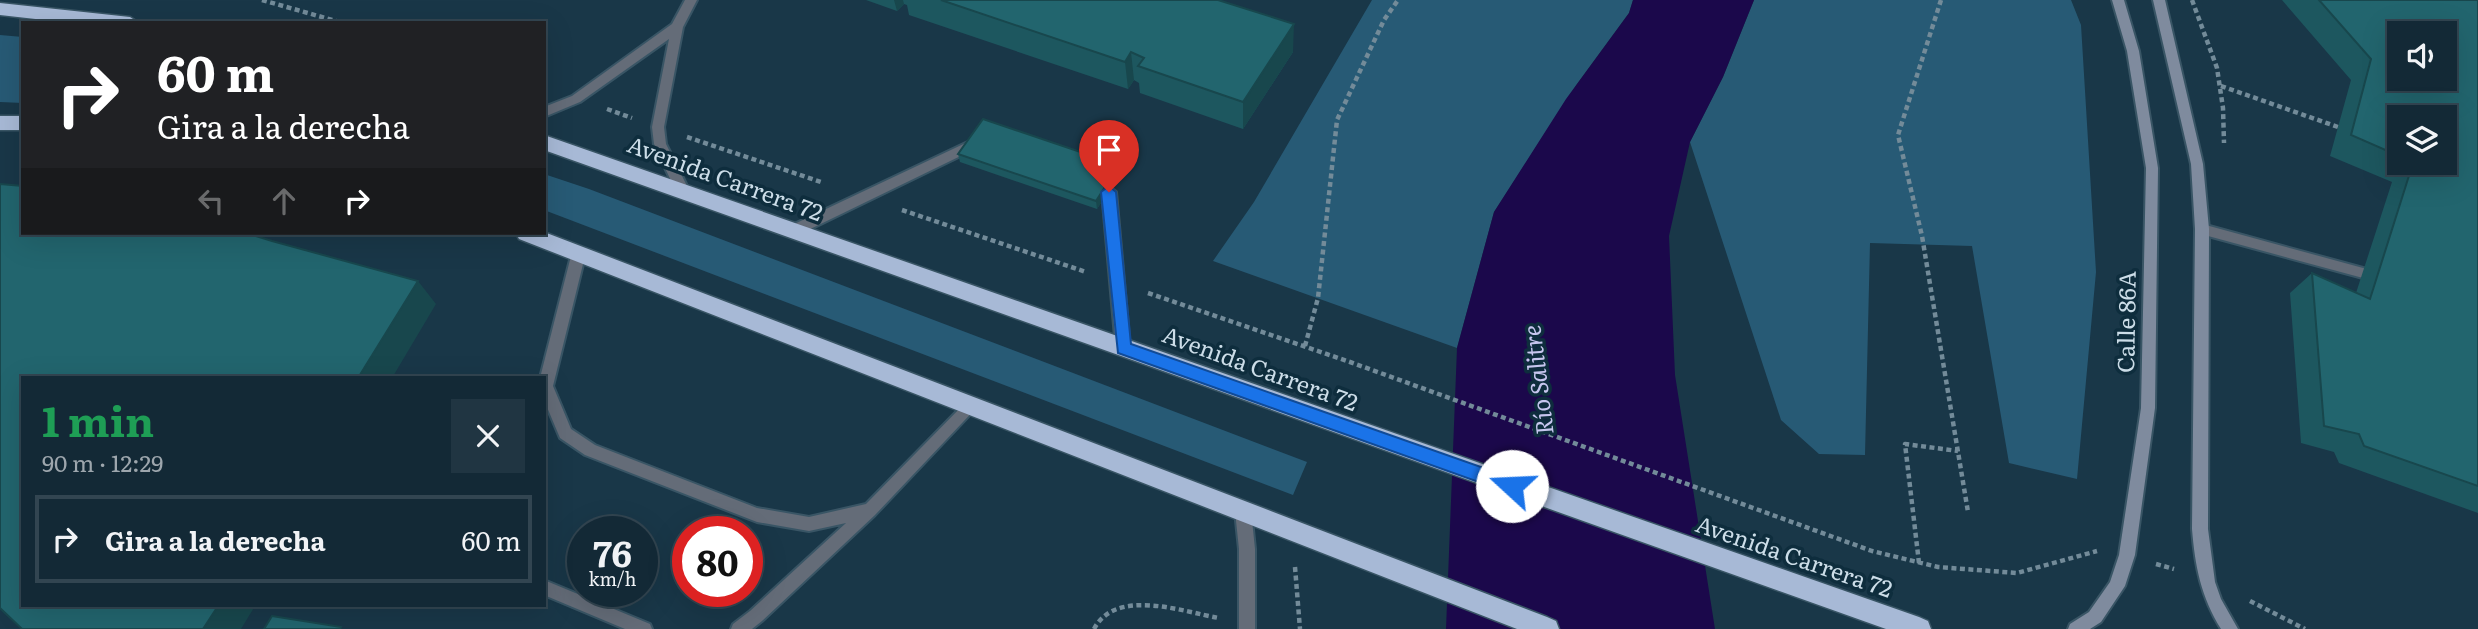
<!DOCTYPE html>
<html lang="es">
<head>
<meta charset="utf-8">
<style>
	:root { --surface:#132936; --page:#203542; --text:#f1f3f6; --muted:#9da6ad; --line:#324551 }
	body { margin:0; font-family:Literata,serif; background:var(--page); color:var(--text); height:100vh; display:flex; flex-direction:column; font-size:26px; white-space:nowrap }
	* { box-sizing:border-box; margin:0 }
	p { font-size:23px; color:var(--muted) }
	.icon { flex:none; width:38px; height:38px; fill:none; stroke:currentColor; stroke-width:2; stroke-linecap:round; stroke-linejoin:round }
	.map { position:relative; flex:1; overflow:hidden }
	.drawer { position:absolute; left:21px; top:376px; width:525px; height:231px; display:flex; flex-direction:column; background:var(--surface); border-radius:0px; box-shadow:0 7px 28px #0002,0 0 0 2px var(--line) }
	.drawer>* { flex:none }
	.guide { position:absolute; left:21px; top:21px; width:525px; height:214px; border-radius:0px; box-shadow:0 7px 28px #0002,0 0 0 2px var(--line); background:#202124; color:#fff; overflow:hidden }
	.tools { position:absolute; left:2387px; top:21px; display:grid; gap:14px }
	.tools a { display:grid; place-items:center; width:70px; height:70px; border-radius:0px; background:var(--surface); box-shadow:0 7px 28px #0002,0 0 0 2px var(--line); font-size:35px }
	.speed { position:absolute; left:567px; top:516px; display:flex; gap:14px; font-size:35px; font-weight:700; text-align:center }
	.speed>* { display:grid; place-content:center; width:91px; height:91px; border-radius:50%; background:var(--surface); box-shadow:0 7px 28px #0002,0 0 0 2px var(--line); line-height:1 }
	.speed small { font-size:18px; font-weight:400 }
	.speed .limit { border:10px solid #d22; background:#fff; color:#111 }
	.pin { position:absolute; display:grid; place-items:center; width:60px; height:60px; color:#fff; margin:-72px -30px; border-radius:50% 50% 50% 0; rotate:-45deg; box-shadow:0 0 7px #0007 }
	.pin .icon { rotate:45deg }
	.me { position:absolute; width:77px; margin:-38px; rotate:290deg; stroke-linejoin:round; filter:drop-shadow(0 0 5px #0008) }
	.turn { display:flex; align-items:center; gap:24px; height:147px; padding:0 21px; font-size:32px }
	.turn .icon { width:91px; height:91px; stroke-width:2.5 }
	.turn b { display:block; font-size:49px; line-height:60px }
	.lanes { display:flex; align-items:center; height:66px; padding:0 21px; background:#0003; justify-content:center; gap:35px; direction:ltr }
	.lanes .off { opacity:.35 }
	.round { display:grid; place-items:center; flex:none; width:74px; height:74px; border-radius:0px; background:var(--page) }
	.headline { display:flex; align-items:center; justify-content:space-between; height:119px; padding:0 21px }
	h1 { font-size:42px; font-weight:700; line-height:52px; color:#1e9e55 }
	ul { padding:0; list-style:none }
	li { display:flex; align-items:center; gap:21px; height:88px; margin:0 14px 10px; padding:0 7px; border:4px solid var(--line); border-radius:0px }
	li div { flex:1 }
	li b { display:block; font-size:26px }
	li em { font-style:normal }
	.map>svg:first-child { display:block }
	.green { fill:#275a75 }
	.water { fill:#1b084b }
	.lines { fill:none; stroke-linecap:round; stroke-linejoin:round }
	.lane-casing { stroke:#395565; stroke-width:4 }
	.street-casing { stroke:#395565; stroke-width:4 }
	.secondary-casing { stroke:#395565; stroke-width:4 }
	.highway-casing { stroke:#395565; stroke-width:3 }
	.path { stroke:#738b99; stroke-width:4.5; stroke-dasharray:5 3.5; stroke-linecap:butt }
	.lane { fill:#646c78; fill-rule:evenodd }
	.street { fill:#646c78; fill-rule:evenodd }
	.secondary { fill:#7f8b9e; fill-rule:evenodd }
	.highway { fill:#a7b9d6; fill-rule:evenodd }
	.wall { fill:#1d575f; fill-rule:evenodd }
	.shaded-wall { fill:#18474d }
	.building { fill:#22656e; stroke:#18474d; stroke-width:2; fill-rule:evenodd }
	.route { fill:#1a73e8; stroke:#114b97; stroke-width:2 }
	.labels { text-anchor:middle; stroke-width:7; stroke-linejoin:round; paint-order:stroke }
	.street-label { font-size:23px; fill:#ccdde8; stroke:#0e2d3d }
	.water-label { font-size:24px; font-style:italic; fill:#c7c6ef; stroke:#0e2d3d }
</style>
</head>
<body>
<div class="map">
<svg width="2478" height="629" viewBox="0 0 2478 629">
	<rect width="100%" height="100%" fill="#193748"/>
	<!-- green -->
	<path class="green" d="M1372 0H1633L1629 13 1577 84 1494 212 1457 348 1213 261 1254 202Z
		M1754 0H2071L2081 25 2096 272 2077 479 2009 463 1972 246 1870 243 1865 455 1819 454 1781 420 1690 142 1723 77Z
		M0 35 23 37V103L0 102Z
		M544 174 589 189 1307 462 1293 495 544 210Z"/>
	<!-- water -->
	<path class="water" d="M1633 0H1754L1723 77 1690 142 1669 236 1675 375 1715 629H1446L1457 348 1494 212 1566 99 1629 13Z"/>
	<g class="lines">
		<!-- lane casing -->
		<g class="lane-casing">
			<path id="lane" d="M972 140 978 145 977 148 798 235H788L786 231 788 227Z
				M1109 187 1116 192 1130 348 1128 352H1118L1116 348 1102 192Z
				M2202 224 2363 268 2368 269 2370 273 2368 277 2363 278 2197 233 2195 229 2197 225Z
				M579 247 586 252 553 386 571 429 595 445 757 508 809 517 866 504 968 400 973 398 978 400 980 404 875 515 762 621 752 629H731L733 624 750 611 846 523 809 531 757 522 585 455 560 438 544 400V378H540L572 252Z
				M544 580 650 624 652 629H625L544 595Z"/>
		</g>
		<!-- street casing -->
		<g class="street-casing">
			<path id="street" d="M685 0H697L683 27 664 127 666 144 690 192 683 197 678 196 654 144 652 127 669 39 580 102 544 117V107L572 96 672 24Z
				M1243 504 1248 506 1251 511 1255 549V629H1239V549L1235 511 1238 506Z"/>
		</g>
		<!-- secondary casing -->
		<g class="secondary-casing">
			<path id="secondary" d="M2112 0H2124L2139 51 2158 168 2155 408 2135 555 2125 586 2101 622 2090 629H2068L2070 624 2089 612 2110 582 2119 555 2141 408 2146 168 2127 51Z
				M2153 0H2165L2203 164 2209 229 2208 529 2215 582 2221 599 2238 629H2221C2201 597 2195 566 2192 529L2195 229 2191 164Z"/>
		</g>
		<!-- highway casing -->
		<g class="highway-casing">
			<path id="highway" d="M0 3 130 17 139 23H71L0 15Z
				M0 116H23V130H0Z
				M544 135 1919 617 1928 621 1931 629H1886L544 150Z
				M544 232 1547 617 1556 621 1559 629H1517L519 239 516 233Z"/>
		</g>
		<!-- path -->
		<path class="path" d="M262 0 343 23
			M1941 0 1898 135 1922 236 1968 512
			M2192 0 2217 68 2223 108 2224 143
			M2221 86 2338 127
			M607 109 632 118
			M687 137 824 183
			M902 210 1086 272
			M1148 293 1350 362 1872 551 1938 567 2017 573 2097 551
			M1305 346 1318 298 1337 120 1384 20 1398 0
			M1919 563 1905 444 1958 451
			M2156 564 2174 569
			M1295 567 1300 629
			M2250 601 2305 629
			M1094 629C1116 587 1184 612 1219 618"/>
		<!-- lane -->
		<use href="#lane" class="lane"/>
		<!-- street -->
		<use href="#street" class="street"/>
		<!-- secondary -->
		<use href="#secondary" class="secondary"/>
		<!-- highway -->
		<use href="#highway" class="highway"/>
	</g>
	<!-- wall -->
	<path class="wall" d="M866 0H1218L1293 52 1243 129 1140 93 1139 83 1134 80 1128 89 909 15 907 5 904 4 897 11Z
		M2282 0H2478V513L2339 463 2334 452 2301 443 2290 293 2312 273 2356 293 2392 182 2330 156 2351 80ZM2399 117 2445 163H2399Z
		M958 154 1120 173 1097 209 960 162Z"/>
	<!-- shaded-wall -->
	<path class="shaded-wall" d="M894 0H903L904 4 897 11Z
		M1294 24 1293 52 1243 129V102Z
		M1131 52 1134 80 1128 89 1125 62Z
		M1119 165 1120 173 1097 209 1096 201Z
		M418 281 436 304 392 378H358Z
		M218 606H255L241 629H203Z"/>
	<!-- building -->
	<path class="building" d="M941 0H1218L1294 24 1243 102 1138 66 1144 58 1131 52 1125 62Z
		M2319 0H2478V486L2364 446 2359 434 2324 426 2312 273 2370 299 2413 163H2445V117H2399V156L2351 135 2371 59ZM2399 33H2445V79H2399Z
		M983 119 1119 165 1096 201 958 154Z
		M0 184 23 186V233H246L272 241 418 281 358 378H23V606H218L203 629H22L0 608Z
		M272 616 341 627 340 629H264Z"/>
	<!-- route -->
	<path class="route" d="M1109 186 1116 192 1131 344 1518 480 1521 486 1518 491 1512 494 1118 353 1101 192Z"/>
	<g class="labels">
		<!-- street labels -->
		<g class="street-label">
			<text transform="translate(725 179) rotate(20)" y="8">Avenida Carrera 72</text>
			<text transform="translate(2127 322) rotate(-89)" y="8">Calle 86A</text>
			<text transform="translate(1260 369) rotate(20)" y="8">Avenida Carrera 72</text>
			<text transform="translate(1794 557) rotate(19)" y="8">Avenida Carrera 72</text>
		</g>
		<!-- water labels -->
		<g class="water-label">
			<text transform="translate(1539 380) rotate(-97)" y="8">Río Salitre</text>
		</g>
	</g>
</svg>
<div class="tools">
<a><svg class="icon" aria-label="sound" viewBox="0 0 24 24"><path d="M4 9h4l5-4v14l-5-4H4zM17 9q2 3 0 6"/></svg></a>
<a><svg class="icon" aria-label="layers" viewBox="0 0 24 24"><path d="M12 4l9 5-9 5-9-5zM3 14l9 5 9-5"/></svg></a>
</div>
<div class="speed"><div>76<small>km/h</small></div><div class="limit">80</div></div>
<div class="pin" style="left:1109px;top:192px;background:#d93025"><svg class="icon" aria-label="arrive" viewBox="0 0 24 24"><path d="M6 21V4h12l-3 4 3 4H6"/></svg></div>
<svg class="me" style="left:1512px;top:486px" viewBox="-20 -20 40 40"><circle r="19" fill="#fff"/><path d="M0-13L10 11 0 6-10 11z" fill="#1a73e8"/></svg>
<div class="guide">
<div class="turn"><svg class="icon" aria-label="right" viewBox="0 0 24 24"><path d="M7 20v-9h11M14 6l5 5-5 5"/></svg><div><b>60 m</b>Gira a la derecha</div></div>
<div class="lanes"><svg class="icon off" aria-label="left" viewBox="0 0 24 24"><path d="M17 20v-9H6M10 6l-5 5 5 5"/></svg><svg class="icon off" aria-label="ahead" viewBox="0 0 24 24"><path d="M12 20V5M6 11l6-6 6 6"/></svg><svg class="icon" aria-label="right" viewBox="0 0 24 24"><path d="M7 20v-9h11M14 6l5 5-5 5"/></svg></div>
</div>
<section class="drawer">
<div class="headline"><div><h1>1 min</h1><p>90 m · 12:29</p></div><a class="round"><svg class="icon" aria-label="close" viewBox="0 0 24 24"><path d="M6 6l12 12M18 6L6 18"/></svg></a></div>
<ul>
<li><svg class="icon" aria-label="right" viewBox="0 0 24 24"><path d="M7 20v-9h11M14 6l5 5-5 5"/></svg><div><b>Gira a la derecha</b></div><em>60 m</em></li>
</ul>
</section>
</div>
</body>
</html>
